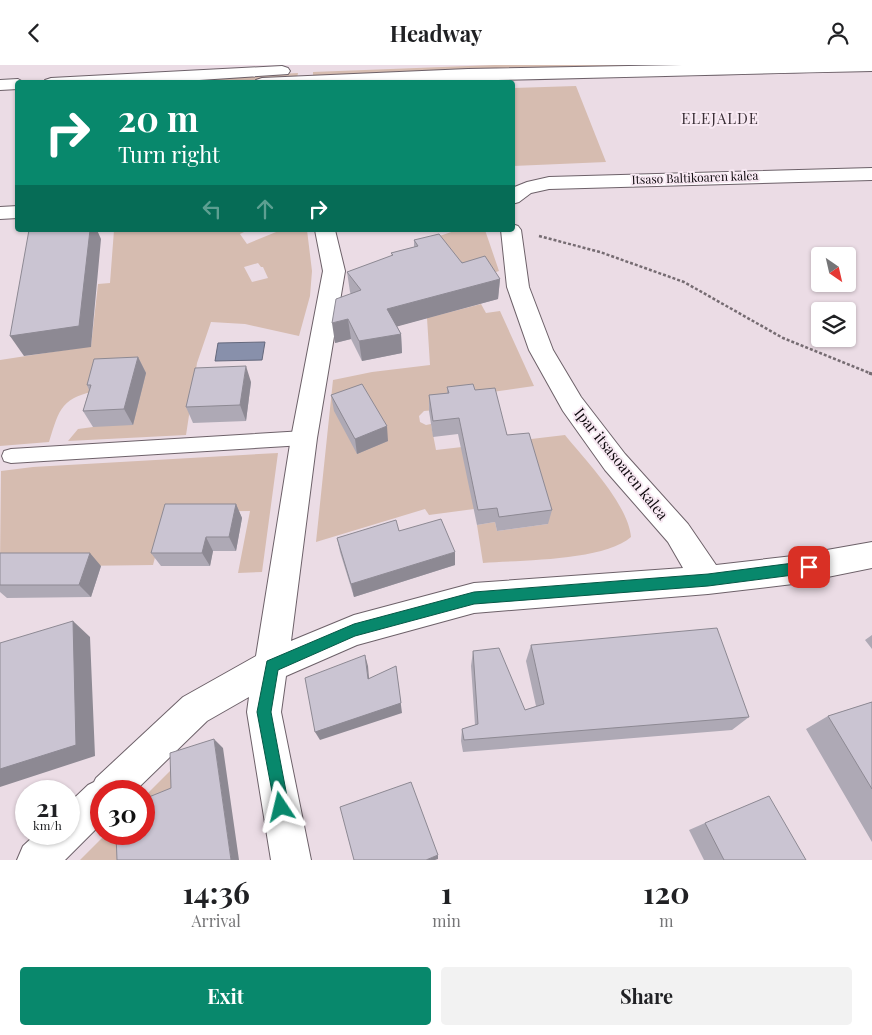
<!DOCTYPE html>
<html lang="en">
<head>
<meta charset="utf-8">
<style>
	:root { --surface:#fff; --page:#f2f2f2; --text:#202124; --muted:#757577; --accent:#08886c }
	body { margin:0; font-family:"Playfair Display",serif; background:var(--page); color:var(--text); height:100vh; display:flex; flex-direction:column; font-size:19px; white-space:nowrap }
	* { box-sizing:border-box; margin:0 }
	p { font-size:16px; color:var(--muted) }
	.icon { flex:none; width:28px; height:28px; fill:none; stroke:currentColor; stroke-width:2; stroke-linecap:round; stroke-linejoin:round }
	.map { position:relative; height:795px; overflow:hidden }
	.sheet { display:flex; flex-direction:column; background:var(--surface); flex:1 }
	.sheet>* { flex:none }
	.top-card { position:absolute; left:15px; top:15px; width:500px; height:152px; border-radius:5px; box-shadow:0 1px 4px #0004; background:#08886c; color:#fff; overflow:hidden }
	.needle { width:32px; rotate:146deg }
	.fabs { position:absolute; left:811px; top:182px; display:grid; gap:10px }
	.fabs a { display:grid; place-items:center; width:45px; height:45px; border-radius:5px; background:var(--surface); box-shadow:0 1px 4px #0004; font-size:25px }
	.speed { position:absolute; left:15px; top:715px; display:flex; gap:10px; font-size:25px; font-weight:700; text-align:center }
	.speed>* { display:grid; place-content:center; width:65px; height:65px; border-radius:50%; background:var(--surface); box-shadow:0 1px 4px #0004; line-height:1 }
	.speed small { font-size:12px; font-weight:400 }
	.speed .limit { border:8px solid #d22; background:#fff; color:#111 }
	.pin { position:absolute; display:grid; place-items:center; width:42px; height:42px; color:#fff; margin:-21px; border-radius:10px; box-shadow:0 2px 8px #0006 }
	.me { position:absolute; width:55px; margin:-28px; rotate:350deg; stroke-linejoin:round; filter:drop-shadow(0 0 4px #0008) }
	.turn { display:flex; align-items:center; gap:18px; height:105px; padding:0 20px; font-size:22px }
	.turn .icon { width:65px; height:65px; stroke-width:2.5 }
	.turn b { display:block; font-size:35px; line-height:42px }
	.lanes { display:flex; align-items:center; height:48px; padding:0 20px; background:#0003; justify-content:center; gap:25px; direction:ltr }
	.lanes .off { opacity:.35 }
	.eta { display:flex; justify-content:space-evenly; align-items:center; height:85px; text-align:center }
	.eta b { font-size:30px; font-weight:700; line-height:35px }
	.primary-button { display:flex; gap:10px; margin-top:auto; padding:10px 20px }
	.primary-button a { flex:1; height:58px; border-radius:5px; background:var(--accent); color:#fff; font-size:20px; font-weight:700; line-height:58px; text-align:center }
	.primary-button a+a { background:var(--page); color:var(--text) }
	header { display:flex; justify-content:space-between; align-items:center; height:65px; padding:0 20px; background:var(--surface); font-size:22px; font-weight:700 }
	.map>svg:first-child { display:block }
	.green { fill:#d6bcb0; fill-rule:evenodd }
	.water { fill:#8890ab; stroke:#64687c }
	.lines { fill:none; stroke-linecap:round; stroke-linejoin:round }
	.lane-casing { stroke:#6d6169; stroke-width:2 }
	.street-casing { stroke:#6d6169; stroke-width:2 }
	.path-far1 { stroke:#766c72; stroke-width:2.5; stroke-dasharray:3 2; stroke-linecap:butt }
	.path { stroke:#766c72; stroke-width:3; stroke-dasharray:4 2.5; stroke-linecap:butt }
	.lane { fill:#fff; fill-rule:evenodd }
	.street { fill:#fff; fill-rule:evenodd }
	.wall { fill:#aea9b5 }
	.shaded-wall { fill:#8d8993 }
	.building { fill:#cac4d2; stroke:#8d8993 }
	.route { fill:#08886c; stroke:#055846 }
	.labels { text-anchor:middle; stroke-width:4; stroke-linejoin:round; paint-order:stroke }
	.far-street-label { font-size:12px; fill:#0f0a0e; stroke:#f8e9f3 }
	.far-quarter-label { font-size:15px; letter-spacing:1px; fill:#3a2f36; stroke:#f8e9f3 }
	.street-label { font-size:15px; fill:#0f0a0e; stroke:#f8e9f3 }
</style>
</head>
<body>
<header><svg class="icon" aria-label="back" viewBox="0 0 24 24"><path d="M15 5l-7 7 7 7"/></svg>Headway<svg class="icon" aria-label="person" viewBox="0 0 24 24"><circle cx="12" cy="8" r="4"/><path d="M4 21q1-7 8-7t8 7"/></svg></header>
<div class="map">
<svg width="872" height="795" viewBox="0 0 872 795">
	<rect width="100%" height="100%" fill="#ebdce5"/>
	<!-- green -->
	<path class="green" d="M494 0H734L313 12V7Z
		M298 8 297 13 214 18H100Z
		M576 21 606 97 513 101V23Z
		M114 165H248L240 169 247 179 281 165H307L312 206 310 231 299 271 245 259 211 257 197 298 186 370 68 376 78 364 93 362 100 325C61 333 60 342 49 377L0 381V295L91 281 98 219 110 218ZM258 198 261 202H263L268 213 252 217 244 202Z
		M457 165H485L499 206 461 218 428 175Z
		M481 239 486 248 500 246 534 321 471 330 448 344 424 346 419 351 420 357 426 360 431 359 436 385 565 370C586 396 628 439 631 472 604 496 521 495 483 498L477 460 495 457 497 466 548 459 474 444 429 450 425 444 316 477 333 315 372 307 430 300 427 253Z
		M278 388 262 507 238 508 250 446 167 447 153 500 0 502 1 406 33 402Z
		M180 696 182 730 144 746V732Z
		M106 769H130L131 795H80Z"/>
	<!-- water -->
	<path class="water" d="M265 277 262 295 215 296 218 278Z"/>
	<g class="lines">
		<!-- lane casing -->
		<g class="lane-casing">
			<path id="lane" d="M304 366 310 368 313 373 310 378 304 380 11 398 4 396 2 391 4 386 11 384Z"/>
		</g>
		<!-- street casing -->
		<g class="street-casing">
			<path id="street" d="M682 0H872V6C666 10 460 18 254 18L256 15 262 13 468 4Z
				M282 1 288 3 290 6 288 9 154 18H43L45 15 51 13Z
				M18 14 25 18H18V24L0 25V15Z
				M872 103V115L549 124 531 128 519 137 512 139V123L527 117 549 112Z
				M18 141V153L0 154V142Z
				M512 159 518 161 521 165 529 222 553 285 581 332 625 389 688 459 716 500 793 491 872 477V503L793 519 708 529 474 548 357 580 286 611 281 647 311 795H271L247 647 249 632 207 656 135 726H101V759L65 795H17L23 781 36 769H69V738L88 720 94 717 96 713 183 632 256 591 291 373 323 206 315 165H335L345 206 317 373 291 576 354 550 474 518 683 503 668 477 605 405 563 346 529 285 507 222 501 165H512Z"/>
		</g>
		<!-- path-far1 -->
		<path class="path-far1" d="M426 165H428
			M539 171 600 187 684 217 783 273 872 309"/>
		<!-- path -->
		<path class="path" d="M869 308 872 309"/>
		<!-- lane -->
		<use href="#lane" class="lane"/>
		<!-- street -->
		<use href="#street" class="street"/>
	</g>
	<!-- wall -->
	<path class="wall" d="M414 175 500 214 498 234 397 261 401 269 402 288 362 296 351 274 335 278 351 229 350 227 347 207 392 191 391 188 414 182Z
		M138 292 146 308 133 360 93 362 83 346 89 325 87 320Z
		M251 317 246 356 193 358 186 342Z
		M447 322 475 325 507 370 552 445 548 459 497 466 495 457 477 460 458 369 433 372 429 346V330L447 328Z
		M331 330 388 376 357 389 334 346Z
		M236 439 242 453 236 486H213L210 501H161L151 488Z
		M399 466 455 500 354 532 340 487 337 473Z
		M0 488 101 501 91 532 7 533 0 527Z
		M872 570V584L865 575Z
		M531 580 749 652 732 665 463 687 461 676 462 664 475 660 471 601 473 586 525 645 536 641 526 596Z
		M872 637V777L806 664 828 651Z
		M705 758 806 795H704L689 765Z"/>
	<!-- shaded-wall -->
	<path class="shaded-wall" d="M90 165H97L101 174 91 282 24 291 10 271Z
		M500 214 498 234 388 264 387 244Z
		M348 254 351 274 335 278 332 258Z
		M401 269 402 288 362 296 359 276Z
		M138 292 146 308 133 360 124 344Z
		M246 301 251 317 246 356 240 340Z
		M387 361 388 376 357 389 355 374Z
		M236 439 242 453 236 486 229 472Z
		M206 472 213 486 210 501 202 488Z
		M455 487V500L354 532 351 519Z
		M90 488 101 501 91 532 79 520Z
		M73 556 90 572 95 691 0 722V704Z
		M365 590 368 601 370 624 368 614Z
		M396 601 402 648 320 675 315 667Z
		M214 674 223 683 239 795H231Z
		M438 790V794L435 795H426Z"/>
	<!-- building -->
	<path class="building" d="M29 165H90L79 261 10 271Z
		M439 169 462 198 485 191 500 214 387 244 401 269 359 276 348 254 332 258 336 234 361 225 347 207 393 190 391 188 418 181 414 175Z
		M138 292 124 344 83 346 91 320H87L94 294Z
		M246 301 240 340 186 342 195 303Z
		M362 319 387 361 355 374 331 330Z
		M473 319 475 325 495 323 507 370 529 368 552 445 499 452 497 443 478 445 459 353 433 356 429 330 449 328 447 322Z
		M165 439H236L229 472H206L202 488H151Z
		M441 454 455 487 351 519 337 473 396 455 399 466Z
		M0 488H90L79 520H0Z
		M73 556 76 680 0 704V578Z
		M717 563 749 652 464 675 462 664 478 659 473 586 499 583 525 645 544 639 531 580Z
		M365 590 368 614 396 601 401 638 315 667 305 613Z
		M872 637V724L828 651Z
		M214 674 231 795H117L116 769H144V734L171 723 170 688Z
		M411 717 438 790 426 795H354L340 742Z
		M769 731 806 795H724L705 758Z"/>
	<!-- route -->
	<path class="route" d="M809 496 813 498 815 502 813 506 809 508 708 521 474 539 355 571 278 605 271 647 289 742 287 748 281 750 276 748 257 647 267 596 354 559 474 527 708 509Z"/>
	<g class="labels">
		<!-- far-street labels -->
		<g class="far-street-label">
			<text transform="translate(695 113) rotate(-2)" y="4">Itsaso Baltikoaren kalea</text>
		</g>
		<!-- far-quarter labels -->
		<g class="far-quarter-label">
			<text x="720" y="59">ELEJALDE</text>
		</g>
		<!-- street labels -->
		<g class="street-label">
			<text transform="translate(621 399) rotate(51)" y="5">Ipar itsasoaren kalea</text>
		</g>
	</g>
</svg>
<div class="fabs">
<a><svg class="needle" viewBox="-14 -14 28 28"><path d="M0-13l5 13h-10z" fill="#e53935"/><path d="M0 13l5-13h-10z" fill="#757577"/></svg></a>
<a><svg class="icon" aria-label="layers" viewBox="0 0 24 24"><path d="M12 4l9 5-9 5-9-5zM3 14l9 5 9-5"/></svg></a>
</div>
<div class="speed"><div>21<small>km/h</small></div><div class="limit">30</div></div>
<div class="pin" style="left:809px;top:502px;background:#d93025"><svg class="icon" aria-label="arrive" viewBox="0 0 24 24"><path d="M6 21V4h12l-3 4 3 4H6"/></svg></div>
<svg class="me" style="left:281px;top:742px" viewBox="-20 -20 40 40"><path d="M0-17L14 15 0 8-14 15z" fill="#08886c" stroke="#fff" stroke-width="4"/></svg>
<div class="top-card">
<div class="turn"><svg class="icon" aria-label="right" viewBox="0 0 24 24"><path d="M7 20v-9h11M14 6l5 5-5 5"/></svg><div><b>20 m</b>Turn right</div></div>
<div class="lanes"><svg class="icon off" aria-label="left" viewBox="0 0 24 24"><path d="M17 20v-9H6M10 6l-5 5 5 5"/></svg><svg class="icon off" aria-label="ahead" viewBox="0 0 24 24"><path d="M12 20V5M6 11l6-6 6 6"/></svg><svg class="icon" aria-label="right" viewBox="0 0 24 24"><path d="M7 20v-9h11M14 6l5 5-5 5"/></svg></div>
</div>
</div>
<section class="sheet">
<div class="eta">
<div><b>14:36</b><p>Arrival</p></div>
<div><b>1</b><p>min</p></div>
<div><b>120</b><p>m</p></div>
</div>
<div class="primary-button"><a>Exit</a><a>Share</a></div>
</section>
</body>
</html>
